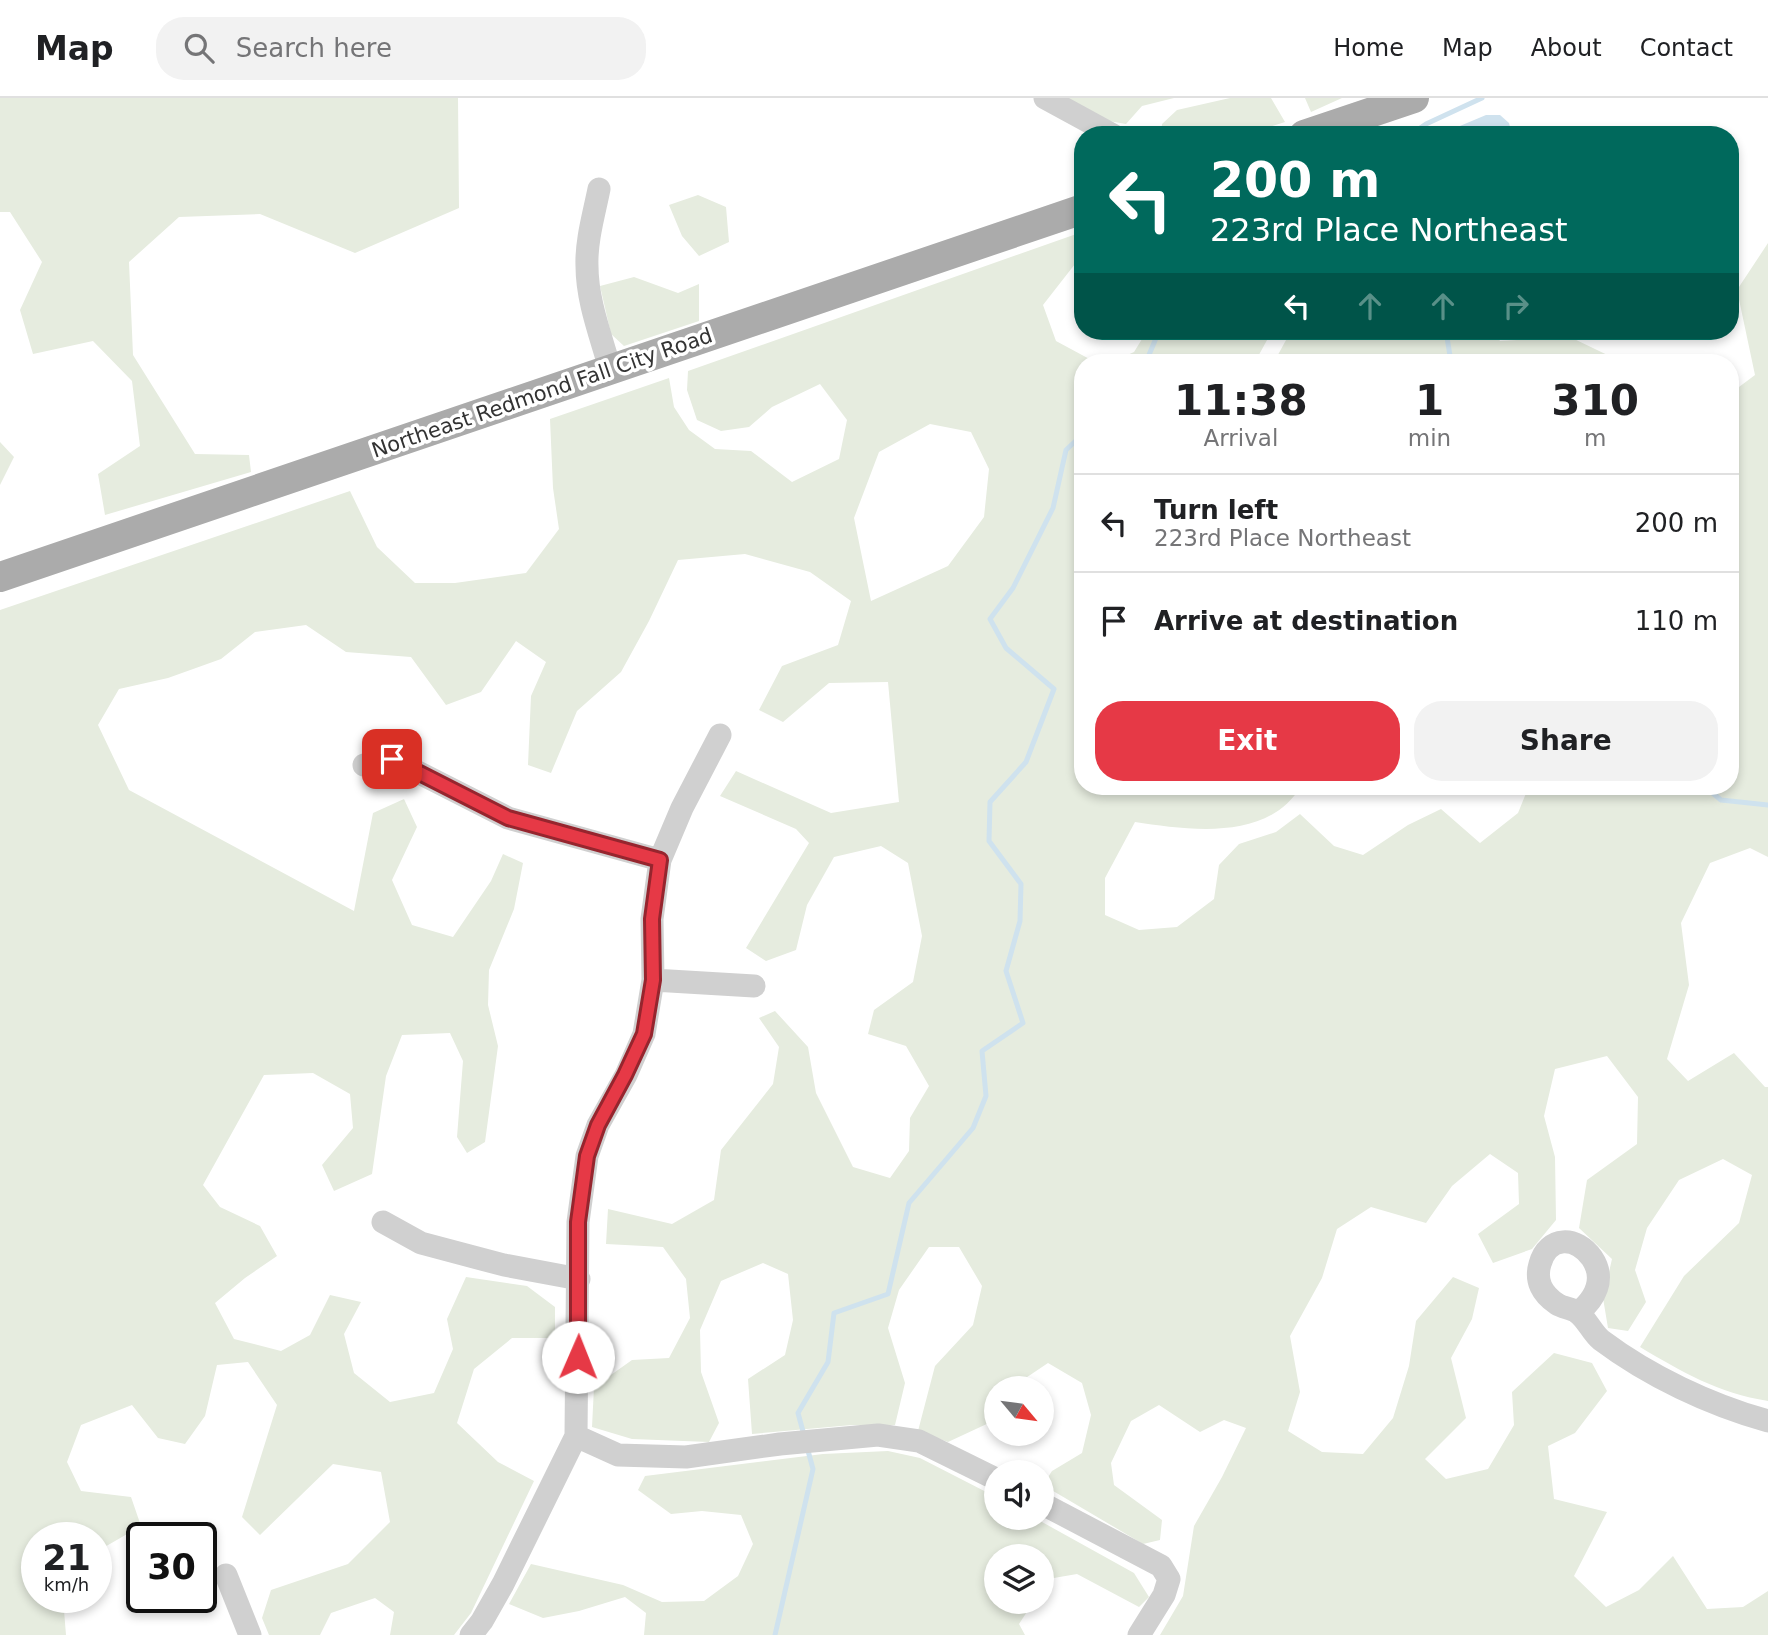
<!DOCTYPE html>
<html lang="en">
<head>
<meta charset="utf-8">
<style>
	:root { --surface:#fff; --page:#f2f2f2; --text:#202124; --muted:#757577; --line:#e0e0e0; --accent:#e63946 }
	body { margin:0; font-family:"DejaVu Sans",sans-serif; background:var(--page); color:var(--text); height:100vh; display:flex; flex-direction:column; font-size:26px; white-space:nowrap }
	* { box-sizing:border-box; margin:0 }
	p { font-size:23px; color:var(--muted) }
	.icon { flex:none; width:38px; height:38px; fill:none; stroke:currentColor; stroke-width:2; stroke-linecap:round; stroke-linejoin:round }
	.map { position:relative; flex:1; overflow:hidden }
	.sheet { position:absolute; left:1074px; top:256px; width:665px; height:441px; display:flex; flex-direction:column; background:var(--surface); border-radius:28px; box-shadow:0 4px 10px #0003 }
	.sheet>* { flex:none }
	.banner { position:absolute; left:1074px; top:28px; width:665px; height:214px; border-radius:28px; box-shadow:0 4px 10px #0003; background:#00695c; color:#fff; overflow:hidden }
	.needle { width:46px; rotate:119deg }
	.buttons { position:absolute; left:984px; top:1278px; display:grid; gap:14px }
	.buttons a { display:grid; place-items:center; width:70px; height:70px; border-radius:50%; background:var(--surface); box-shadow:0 4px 10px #0003; font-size:35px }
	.speed { position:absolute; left:21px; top:1424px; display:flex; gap:14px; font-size:35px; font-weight:700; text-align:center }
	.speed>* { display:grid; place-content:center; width:91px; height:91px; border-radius:50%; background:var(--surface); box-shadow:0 4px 10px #0003; line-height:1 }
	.speed small { font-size:18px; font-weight:400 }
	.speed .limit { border:4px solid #111; border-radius:10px; background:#fff; color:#111 }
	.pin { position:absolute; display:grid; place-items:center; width:60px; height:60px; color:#fff; margin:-30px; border-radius:14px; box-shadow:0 4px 10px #0006 }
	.me { position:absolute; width:77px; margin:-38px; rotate:1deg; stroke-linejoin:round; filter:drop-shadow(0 0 5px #0008) }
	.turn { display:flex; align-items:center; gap:24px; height:147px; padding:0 21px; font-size:32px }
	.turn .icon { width:91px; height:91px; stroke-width:2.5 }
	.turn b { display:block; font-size:49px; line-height:60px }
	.lanes { display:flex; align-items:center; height:66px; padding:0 21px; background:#0003; justify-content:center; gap:35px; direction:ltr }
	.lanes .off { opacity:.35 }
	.eta { display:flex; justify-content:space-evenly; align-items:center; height:119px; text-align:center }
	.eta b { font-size:42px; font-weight:700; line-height:49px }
	.action { display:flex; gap:14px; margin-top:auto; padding:14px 21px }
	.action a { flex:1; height:80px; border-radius:28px; background:var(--accent); color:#fff; font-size:28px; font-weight:700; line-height:80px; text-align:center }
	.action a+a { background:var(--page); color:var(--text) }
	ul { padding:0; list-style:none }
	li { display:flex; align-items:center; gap:21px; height:98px; padding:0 21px; border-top:2px solid var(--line) }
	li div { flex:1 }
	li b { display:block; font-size:26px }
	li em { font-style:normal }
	header { display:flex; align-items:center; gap:42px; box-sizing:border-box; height:98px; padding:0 35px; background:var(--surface); border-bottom:2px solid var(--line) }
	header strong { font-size:33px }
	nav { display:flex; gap:38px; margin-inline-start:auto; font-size:24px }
	.search { width:490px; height:63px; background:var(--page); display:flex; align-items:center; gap:18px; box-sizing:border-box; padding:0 24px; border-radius:28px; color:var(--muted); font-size:26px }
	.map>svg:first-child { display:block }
	.green { fill:#e6ecdf; fill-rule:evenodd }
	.water { fill:#cfe2ee }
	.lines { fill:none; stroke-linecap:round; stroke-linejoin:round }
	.stream { stroke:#cfe2ee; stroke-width:5 }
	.minor { stroke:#d0d0d0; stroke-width:23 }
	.major { stroke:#ababab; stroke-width:30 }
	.route-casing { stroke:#96252e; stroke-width:18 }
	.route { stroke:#e63946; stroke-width:12 }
	.labels { text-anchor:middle; stroke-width:7; stroke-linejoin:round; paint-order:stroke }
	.street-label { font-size:21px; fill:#333; stroke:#fff }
</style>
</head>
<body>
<header>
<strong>Map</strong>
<div class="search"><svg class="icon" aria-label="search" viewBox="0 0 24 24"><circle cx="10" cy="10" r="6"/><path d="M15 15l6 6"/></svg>Search here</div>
<nav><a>Home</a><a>Map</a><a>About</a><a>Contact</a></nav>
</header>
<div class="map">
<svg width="1768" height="1537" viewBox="0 0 1768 1537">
	<rect width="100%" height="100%" fill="#fff"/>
	<!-- green -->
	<path class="green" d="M0 0H458L459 110 355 155 260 116 179 119 129 164 133 257 195 356 249 357 251 374 105 417 98 376 140 348 132 283 93 243 33 256 20 212 42 164 10 114H0Z
		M1066 0H1174L1142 8 1126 26 1109 23Z
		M1230 0H1271L1285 24 1244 37H1161L1162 26 1177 12Z
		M1305 0H1342L1311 14Z
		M698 97 726 109 729 144 699 158 682 138 669 107Z
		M1082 134 1075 166 1043 207 1056 243 1095 264H1083V688H1301C1268 744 1189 732 1135 724L1105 780V817L1139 832 1177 829 1214 801 1219 767 1239 746 1276 734 1300 716 1334 748 1363 757 1408 727 1441 711 1480 745 1518 715 1529 688H1731V295L1755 277 1737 192 1768 145V759L1750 750 1710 765 1681 825 1689 887 1667 961 1688 983 1734 955 1765 989H1768V1303C1718 1295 1682 1274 1640 1249L1684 1178 1739 1125 1752 1077 1723 1061 1679 1082 1647 1130 1635 1172 1646 1204 1628 1233 1608 1230 1603 1200 1612 1161 1579 1130 1587 1082 1637 1046 1638 999 1607 958 1555 971 1544 1018 1555 1059 1556 1122 1532 1151 1493 1165 1478 1136 1519 1106 1518 1075 1490 1056 1452 1088 1426 1125 1371 1109 1337 1131 1322 1180 1290 1238 1300 1294 1288 1333 1322 1354 1363 1356 1393 1320 1409 1268 1416 1223 1453 1179 1479 1190 1472 1221 1451 1260 1466 1320 1425 1361 1446 1381 1488 1371 1514 1327 1512 1294 1554 1255 1592 1265 1607 1293 1575 1335 1548 1348 1554 1401 1607 1414 1574 1478 1606 1509 1639 1492 1673 1458 1707 1511 1743 1509 1768 1493V1537H1160L1183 1498 1194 1428 1222 1379 1246 1330 1224 1322 1200 1334 1159 1307 1131 1323 1111 1365 1114 1387 1162 1422 1160 1442 1143 1446 1043 1387 1052 1373 1082 1355 1091 1317 1082 1285 1048 1265 1011 1290H996V1316L991 1324 948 1344 918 1333 935 1268 973 1227 982 1188 959 1149H929L899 1192 888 1230 905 1285 895 1327H852L752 1336 748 1281 785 1257 793 1222 788 1176 763 1165 721 1183 700 1232 701 1274 719 1325 709 1344 632 1341 592 1329 594 1289 632 1262 669 1260 690 1220 686 1181 663 1149 606 1146 608 1111 672 1126 714 1102 721 1052 773 986 779 949 759 920 775 913 808 949 816 995 853 1069 890 1080 909 1053 910 1020 929 988 906 948 868 936 874 912 913 884 922 838 908 765 881 748 834 759 807 807 796 852 766 863 746 850 809 745 796 731 720 698 736 673 831 715 899 704 888 584 829 585 783 624 759 612 782 568 838 547 851 503 810 474 745 456 678 462 649 523 621 574 577 613 551 675 528 667 531 598 546 564 516 543 481 594 446 607 411 559 346 554 306 527 255 534 221 561 168 580 119 591 98 627 129 692 354 813 373 715 404 701 417 729 392 782 412 827 453 839 491 783 503 756 523 765 514 811 489 872 488 907 498 948 485 1044 467 1055 457 1039 463 963 450 935 402 937 386 978 372 1076 334 1093 322 1067 353 1030 350 996 313 975 264 977 203 1087 220 1109 260 1128 277 1158 245 1180 215 1205 234 1241 281 1253 310 1237 330 1197 361 1204 344 1236 354 1275 390 1304 434 1295 453 1251 447 1221 466 1179 527 1188 555 1209V1240H512L474 1271 457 1325 498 1364 534 1383 471 1515 454 1537H390L394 1514 375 1500 331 1515 320 1537H269L262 1520 271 1492 348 1466 390 1424 381 1374 333 1366 260 1437 242 1419 277 1307 248 1264 217 1267 205 1318 185 1346 158 1340 132 1307 81 1327 67 1364 81 1393 131 1399 141 1428 96 1454V1440H37V1500H63L66 1537H0V512L350 393 377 449 415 485H455L526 475 559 431 553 390 550 321 669 280 674 309 689 332 715 351 751 353 792 384 839 361 847 322 820 286 772 309 749 329 721 333 697 322 687 292 688 273ZM930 326 971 334 989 371 984 419 948 468 871 503 854 420 879 354Z
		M634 179 678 195 699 186V223L624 248 611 236 600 188Z
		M1147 233H1272L1255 264H1112L1134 254Z
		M1291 233H1493L1500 243 1570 239 1622 264H1274Z
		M0 344 14 359 0 387Z
		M888 1353 920 1360 996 1399V1419H1033L1134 1475 1149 1499 1139 1509 1077 1476 1048 1481 1041 1491V1458H996V1503H1034L1019 1526 1025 1537H644L646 1515 625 1499 579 1513 543 1520 509 1506 531 1466 623 1487 662 1504 704 1503 738 1478 753 1446 741 1417 702 1413 671 1416 638 1392 645 1378 823 1356Z"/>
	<!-- water -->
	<path class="water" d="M1486 17H1500L1509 25 1512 37H1430L1440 32 1448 33Z"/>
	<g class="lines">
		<!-- stream -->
		<path class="stream" d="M1410 37 1426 26 1482 0
			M1446 233 1451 264
			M1146 264 1159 233
			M1704 688 1721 702 1768 707
			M804 1337 798 1315 828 1264 834 1215 888 1196 909 1105 973 1030 986 998 982 953 1023 925 1006 873 1020 823 1021 786 989 743 990 704 1026 664 1054 591 1006 550 990 521 1013 490 1053 410 1066 352 1083 336
			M775 1537 813 1371 807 1349"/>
		<!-- minor -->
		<path class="minor" d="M1045 0 1113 37
			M599 91C594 116 586 143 587 168 587 203 601 238 610 271
			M364 667 392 661 508 720 660 762
			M653 882 754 888
			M383 1124 421 1145 504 1167 579 1181
			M1578 1215C1595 1201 1606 1181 1592 1160 1577 1138 1548 1137 1540 1166 1535 1183 1542 1196 1557 1206 1563 1210 1571 1210 1577 1214 1587 1221 1592 1235 1601 1242 1649 1278 1710 1307 1768 1323
			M576 1338 618 1357 686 1359 780 1346 878 1337 919 1343 996 1381
			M1041 1405 1161 1468 1169 1481 1164 1497 1139 1537
			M226 1477 250 1537
			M471 1537 482 1523 503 1486 576 1338 578 1124 587 1058 598 1027 626 977 644 936 653 882 652 821 660 762 682 710 720 637"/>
		<!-- major -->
		<path class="major" d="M1304 37 1414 0
			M0 479 1083 111"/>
	</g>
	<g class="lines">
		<!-- route casing -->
		<g class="route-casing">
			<path id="route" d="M392 661 508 720 660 762 652 821 653 882 644 936 625 977 598 1027 587 1058 578 1124V1259"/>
		</g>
		<!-- route -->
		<use href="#route" class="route"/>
	</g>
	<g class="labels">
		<!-- street labels -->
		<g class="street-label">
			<text transform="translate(542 295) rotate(-19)" y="7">Northeast Redmond Fall City Road</text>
		</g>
	</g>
</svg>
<div class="buttons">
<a><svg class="needle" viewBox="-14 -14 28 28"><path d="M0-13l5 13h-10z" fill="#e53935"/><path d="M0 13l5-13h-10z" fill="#757577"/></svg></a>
<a><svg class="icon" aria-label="sound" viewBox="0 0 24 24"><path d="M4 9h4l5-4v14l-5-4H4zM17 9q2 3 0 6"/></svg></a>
<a><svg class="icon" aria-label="layers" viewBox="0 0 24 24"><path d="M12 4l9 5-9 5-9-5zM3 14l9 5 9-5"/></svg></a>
</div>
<div class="speed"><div>21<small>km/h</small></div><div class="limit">30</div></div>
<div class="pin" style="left:392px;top:661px;background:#d93025"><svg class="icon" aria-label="arrive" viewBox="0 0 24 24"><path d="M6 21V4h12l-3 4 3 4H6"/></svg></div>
<svg class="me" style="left:578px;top:1259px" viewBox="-20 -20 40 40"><circle r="19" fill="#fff"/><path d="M0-13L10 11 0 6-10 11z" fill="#e63946"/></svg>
<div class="banner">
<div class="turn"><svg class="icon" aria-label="left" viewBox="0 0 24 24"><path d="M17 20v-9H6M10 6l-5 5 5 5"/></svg><div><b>200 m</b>223rd Place Northeast</div></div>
<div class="lanes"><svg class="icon" aria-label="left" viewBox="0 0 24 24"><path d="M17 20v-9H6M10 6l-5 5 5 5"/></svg><svg class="icon off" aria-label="ahead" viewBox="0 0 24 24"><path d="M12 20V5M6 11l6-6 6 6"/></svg><svg class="icon off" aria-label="ahead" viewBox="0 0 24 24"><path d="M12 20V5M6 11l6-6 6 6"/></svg><svg class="icon off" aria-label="right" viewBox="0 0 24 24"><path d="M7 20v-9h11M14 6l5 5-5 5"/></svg></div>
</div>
<section class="sheet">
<div class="eta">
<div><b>11:38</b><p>Arrival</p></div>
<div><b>1</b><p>min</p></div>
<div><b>310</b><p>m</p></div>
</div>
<ul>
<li><svg class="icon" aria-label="left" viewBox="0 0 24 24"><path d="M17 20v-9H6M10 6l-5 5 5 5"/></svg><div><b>Turn left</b><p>223rd Place Northeast</p></div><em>200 m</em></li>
<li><svg class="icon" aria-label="arrive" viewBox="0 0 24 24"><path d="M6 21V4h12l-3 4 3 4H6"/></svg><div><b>Arrive at destination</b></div><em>110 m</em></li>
</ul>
<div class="action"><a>Exit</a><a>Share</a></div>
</section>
</div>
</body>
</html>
